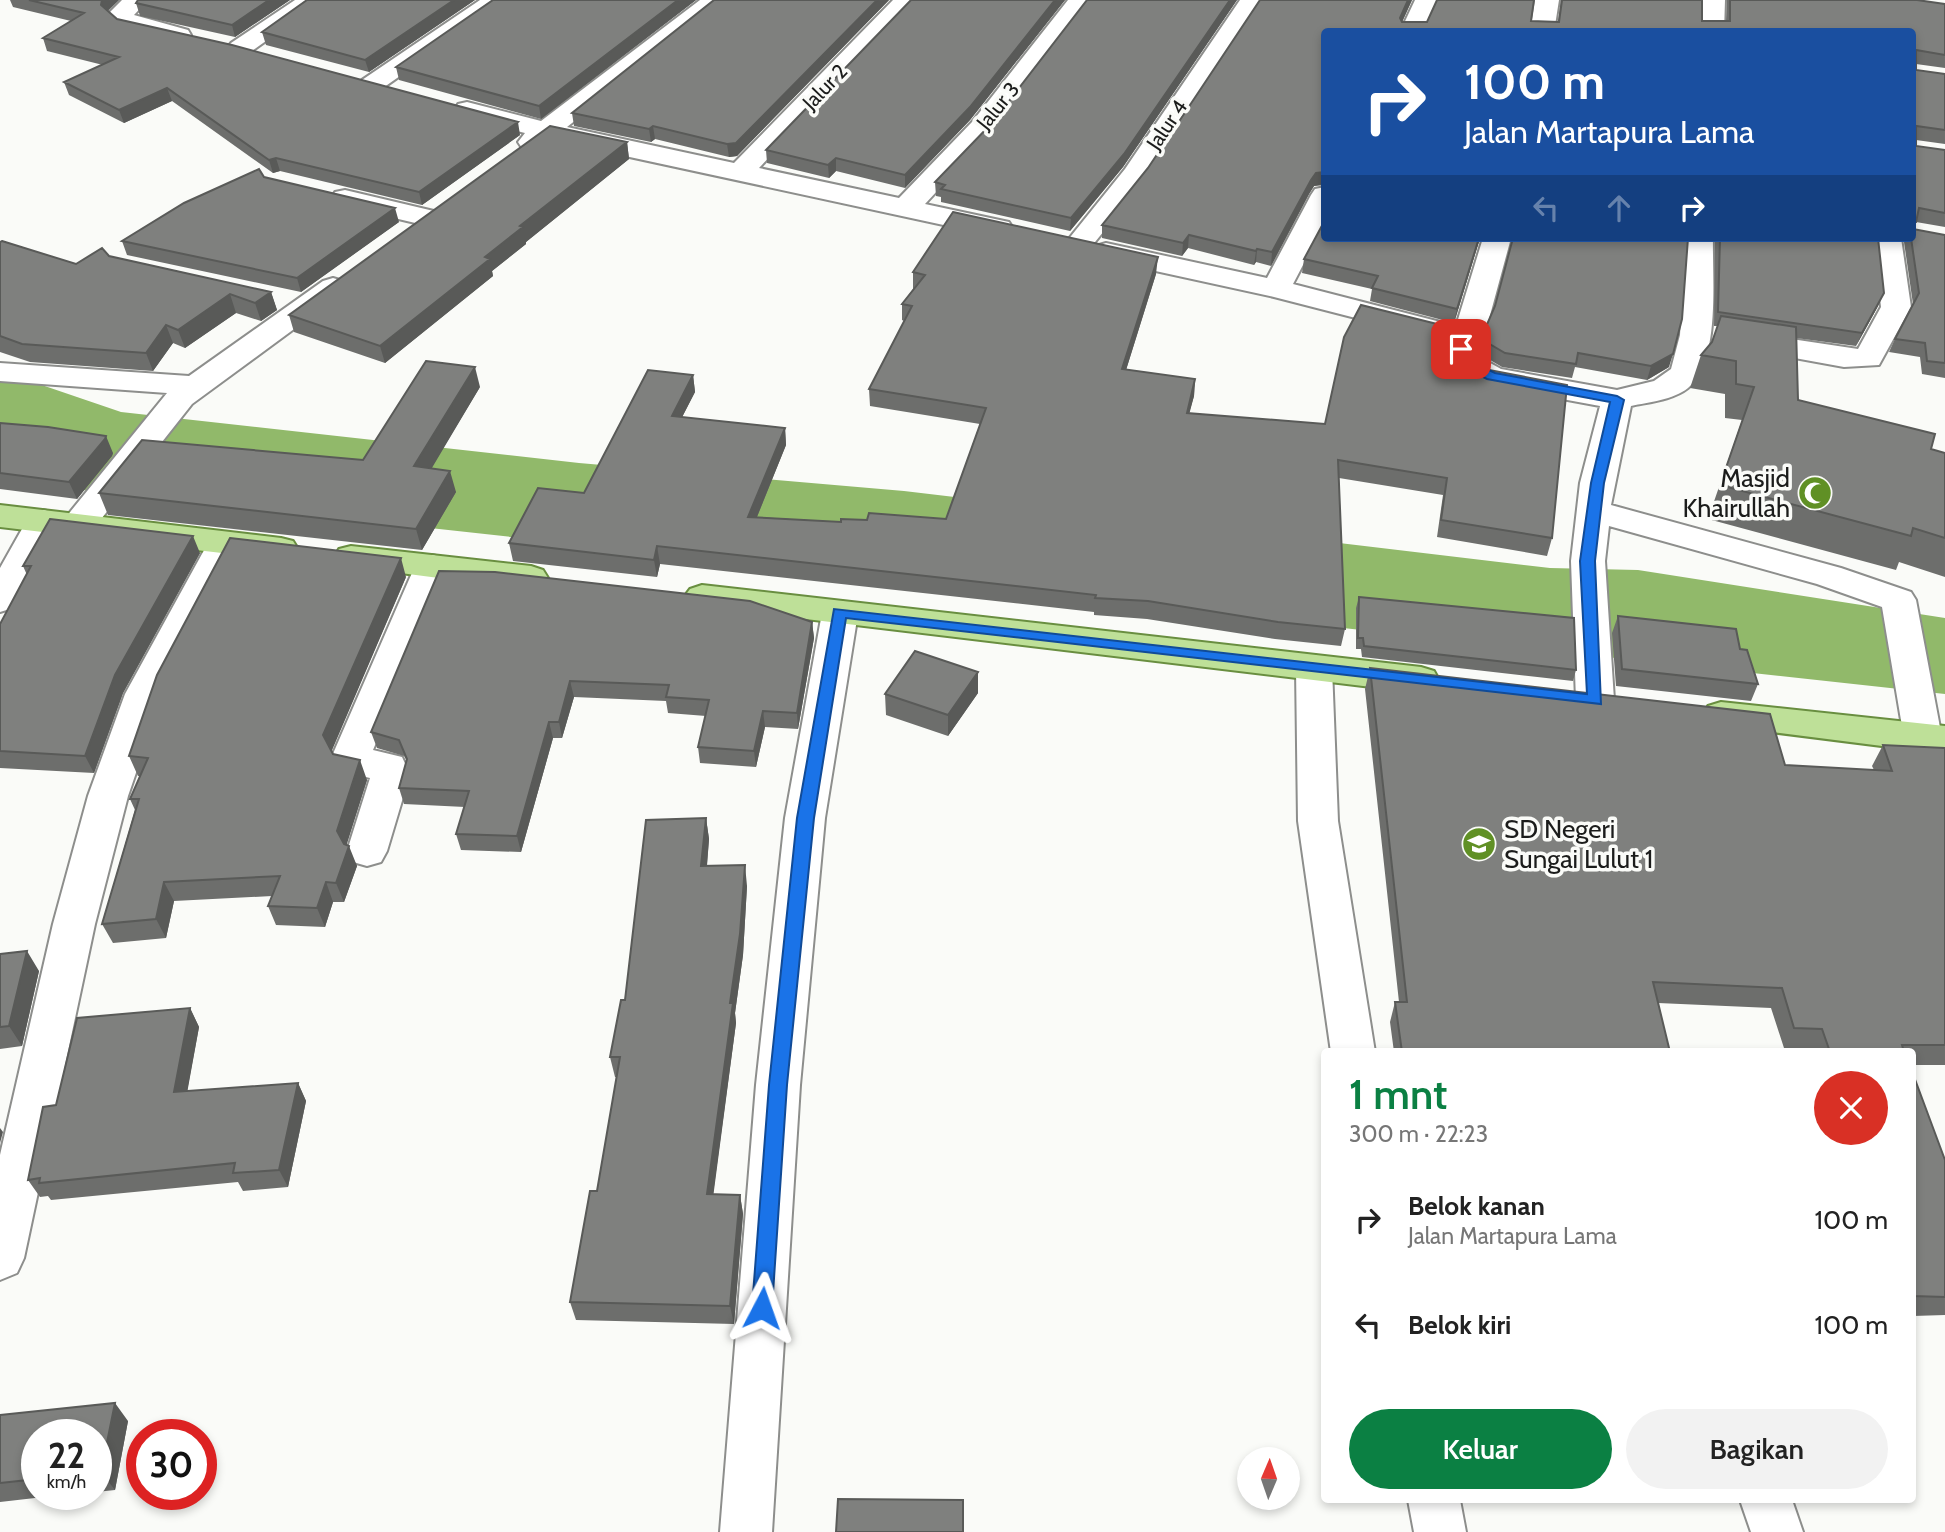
<!DOCTYPE html>
<html lang="id">
<head>
<meta charset="utf-8">
<style>
	:root { --surface:#fff; --page:#f2f2f2; --text:#222; --muted:#767676; --accent:#0b8043 }
	body { margin:0; font-family:Cabin,sans-serif; background:var(--page); color:var(--text); height:100vh; display:flex; flex-direction:column; font-size:26px; white-space:nowrap }
	* { box-sizing:border-box; margin:0 }
	p { font-size:23px; color:var(--muted) }
	.icon { flex:none; width:38px; height:38px; fill:none; stroke:currentColor; stroke-width:2; stroke-linecap:round; stroke-linejoin:round }
	.map { position:relative; flex:1; overflow:hidden }
	.sheet { position:absolute; left:1321px; top:1048px; width:595px; height:455px; display:flex; flex-direction:column; background:var(--surface); border-radius:7px; box-shadow:0 4px 10px #0003 }
	.sheet>* { flex:none }
	.guide { position:absolute; left:1321px; top:28px; width:595px; height:214px; border-radius:7px; box-shadow:0 4px 10px #0003; background:#1a4fa0; color:#fff; overflow:hidden }
	.needle { width:46px; rotate:2deg }
	.controls { position:absolute; left:1237px; top:1447px; display:grid; gap:14px }
	.controls a { display:grid; place-items:center; width:63px; height:63px; border-radius:50%; background:var(--surface); box-shadow:0 4px 10px #0003; font-size:35px }
	.speed { position:absolute; left:21px; top:1419px; display:flex; gap:14px; font-size:35px; font-weight:700; text-align:center }
	.speed>* { display:grid; place-content:center; width:91px; height:91px; border-radius:50%; background:var(--surface); box-shadow:0 4px 10px #0003; line-height:1 }
	.speed small { font-size:18px; font-weight:400 }
	.speed .limit { border:10px solid #d22; background:#fff; color:#111 }
	.pin { position:absolute; display:grid; place-items:center; width:60px; height:60px; color:#fff; margin:-30px; border-radius:14px; box-shadow:0 4px 10px #0006 }
	.me { position:absolute; width:77px; margin:-38px; rotate:4deg; stroke-linejoin:round; filter:drop-shadow(0 0 5px #0008) }
	.turn { display:flex; align-items:center; gap:24px; height:147px; padding:0 28px; font-size:32px }
	.turn .icon { width:91px; height:91px; stroke-width:2.5 }
	.turn b { display:block; font-size:49px; line-height:60px }
	.lanes { display:flex; align-items:center; height:66px; padding:0 28px; background:#0003; justify-content:center; gap:35px; direction:ltr }
	.lanes .off { opacity:.35 }
	.round { display:grid; place-items:center; flex:none; width:74px; height:74px; border-radius:37px; background:var(--page) }
	.summary { display:flex; align-items:center; justify-content:space-between; height:119px; padding:0 28px }
	h1 { font-size:42px; font-weight:600; line-height:52px; color:var(--accent) }
	.primary-button { display:flex; gap:14px; margin-top:auto; padding:14px 28px }
	.primary-button a { flex:1; height:80px; border-radius:42px; background:var(--accent); color:#fff; font-size:28px; font-weight:600; line-height:80px; text-align:center }
	.primary-button a+a { background:var(--page); color:var(--text) }
	ul { padding:0; list-style:none }
	li { display:flex; align-items:center; gap:21px; height:105px; padding:0 28px }
	li div { flex:1 }
	li b { display:block; font-size:26px }
	li em { font-style:normal }
	.map>svg:first-child { display:block }
	.water { fill:#91b96a }
	.lines { fill:none; stroke-linecap:round; stroke-linejoin:round }
	.minor-casing { stroke:#8d8e8c; stroke-width:4 }
	.major-casing { stroke:#698e40; stroke-width:4 }
	.minor { fill:#fff; fill-rule:evenodd }
	.major { fill:#bee098; fill-rule:evenodd }
	.wall { fill:#6d6e6c }
	.shaded-wall { fill:#595a58 }
	.building { fill:#7f807e; stroke:#595a58; stroke-width:2 }
	.route { fill:#1a73e8; stroke:#114b97; stroke-width:2 }
	.labels { text-anchor:middle; stroke-width:7; stroke-linejoin:round; paint-order:stroke }
	.far-street-label { font-size:21px; fill:#1b1c1b; stroke:#fafbf8 }
	.poi-label { font-size:26px; fill:#1b1c1b; stroke:#fafbf8; text-anchor:end }
</style>
</head>
<body>
<div class="map">
<svg width="1945" height="1532" viewBox="0 0 1945 1532">
	<rect width="100%" height="100%" fill="#fafbf8"/>
	<!-- water -->
	<path class="water" d="M0 381H30L121 412 579 463 904 491 1550 568 1638 570 1945 618V694L0 481Z"/>
	<g class="lines">
		<!-- minor casing -->
		<g class="minor-casing">
			<path id="minor" d="M122 0H148L134 15 188 30 191 35 188 40 179 42 122 29 107 15Z
				M295 0H323L249 53H231L227 48 231 43Z
				M480 0H508L380 90H362L358 85 362 80Z
				M700 0H727L567 127 734 163 893 0H919L759 168 899 198 972 122 1068 0H1093L990 134 925 204 1009 222 1013 228 1009 234 999 237 551 140 531 150 522 148 518 142 525 133 458 116 454 110 458 104 467 102 541 121Z
				M1240 0H1264L1145 180 1087 252 1077 255 1067 252 1063 246 1125 169Z
				M1415 0H1439L1425 32H1400Z
				M1535 0H1559L1554 32H1530Z
				M1701 0H1725L1724 32H1700Z
				M1325 187V223L1293 284 1456 326 1483 238H1511L1489 319 1476 350 1483 359 1501 369 1617 390 1654 381 1671 369 1680 335 1685 238H1713C1712 277 1721 362 1688 388 1673 400 1649 402 1631 406L1611 505 1841 568 1911 592 1916 600 1942 738 1936 748 1923 752 1910 748 1904 738 1882 607 1817 584 1609 526 1605 561 1614 700 1608 709 1595 713 1582 709 1576 700 1571 561 1580 483 1600 406 1481 384 1461 373 1446 350 1449 342 1274 297 1096 258 1092 252 1096 246 1106 243 1267 278 1311 195 1315 189Z
				M345 190 438 212 442 218 438 224 428 226 335 204 331 198 335 192Z
				M1873 238H1901L1911 307 1879 365 1844 367 1734 347 1730 341 1734 335 1745 332 1858 349 1881 307Z
				M333 278 343 281 348 287 343 293 192 404 90 533 78 536 66 533 61 525 66 517 167 393 0 381V363L189 376 323 281Z
				M43 510 55 513 60 521 13 608 0 612V568L31 513Z
				M225 532 237 535 242 543 163 694 128 796 95 924 24 1258 17 1273 0 1280V1155L53 924 88 796 125 694 208 543 213 535Z
				M432 555 444 558 449 566 373 750 402 757 410 774 387 851 381 862 367 866 353 862 347 851 370 778 341 771 332 756 415 566 420 558Z
				M840 601 853 604 858 613 825 818 800 1085 772 1532H720L756 1085 785 818 822 613 827 604Z
				M1314 655 1327 659 1332 668 1338 821 1375 1052H1331L1298 821 1296 668 1301 659Z
				M1408 1500H1460L1466 1532H1414Z
				M1740 1500H1792L1803 1532H1751Z"/>
		</g>
		<!-- major casing -->
		<g class="major-casing">
			<path id="major" d="M0 505 281 538 293 541 298 549 293 557 281 560 0 527Z
				M351 546 531 566 543 570 548 578 543 586 531 590 339 565 334 557 339 549Z
				M702 585 1421 667 1434 671 1439 680 1434 689 1421 693 690 605 684 597 690 589Z
				M1721 702 1945 726V754L1708 724 1702 715 1708 706Z"/>
		</g>
		<!-- minor -->
		<use href="#minor" class="minor"/>
		<!-- major -->
		<use href="#major" class="major"/>
	</g>
	<!-- wall -->
	<path class="wall" d="M10 0H119L108 11 117 19 520 135 422 205 280 171 273 173 172 101 124 123 69 95 64 82 103 65 47 51 43 38 71 21 13 7Z
		M290 0 235 37 140 16 136 3Z
		M475 0 369 72 266 45 262 32Z
		M493 0H696L541 119 399 80 396 67Z
		M714 0H889L737 156 729 157 655 139 651 142 574 126 572 113Z
		M911 0H1065L970 120 905 188 836 171 829 178 767 163 766 150Z
		M1087 0H1237L1123 167 1070 231 941 202V197L936 196 935 182 992 123Z
		M1260 0H1412L1402 22H1427L1437 0H1534L1531 21H1558L1561 0H1702V21H1726L1727 0H1917L1945 4V68L1916 64V70L1945 74V144L1916 140V146L1945 150V227L1916 222 1913 229 1945 235V378L1922 374 1920 357 1889 352 1895 339 1913 304 1904 242 1906 238H1913V32H1325V185L1314 186 1309 194 1271 266 1256 262 1254 265 1188 248 1182 256 1102 238V225L1148 168Z
		M627 142 629 159 526 242V244L492 271 493 276 385 363 294 332 289 315Z
		M264 177 399 222 301 292 127 255 122 241Z
		M1325 238H1480L1454 323 1370 301 1372 289 1302 273 1304 259Z
		M1715 238H1878V306L1856 346 1796 338 1798 400 1931 449 1945 453V577L1899 562 1896 570 1708 519 1742 420 1725 418V394L1690 388 1701 355 1712 342 1718 326H1714Z
		M0 242 76 264 109 256 271 292 277 310 261 321 236 313 185 348 173 343 153 371 30 362 0 352Z
		M913 272 1156 274 1126 370 1195 379 1194 396 1189 413 1325 424 1447 335 1552 538 1547 556 1437 537 1443 495 1339 478 1345 629 1341 646 1275 639 1147 619 1094 615V612L660 564 657 577 513 561 509 543 584 493 693 375 695 392 682 417 785 428 786 445 757 517 841 522 946 519 980 424 870 406 869 389 904 321 902 320V304L913 289Z
		M1482 336 1669 367 1647 380 1575 367 1572 378 1502 367 1485 357 1479 350Z
		M480 387 431 468 456 492 422 550 108 515 99 493 363 460Z
		M0 423 113 453 112 456 77 499 0 489Z
		M200 553 123 693 94 773 0 768V624L27 575 23 566Z
		M439 571 812 622 814 638 798 729 765 727 756 767 700 763 698 747 706 716 668 713 666 701 574 697 562 738H553L521 852 461 850 456 834 465 807 404 804 399 788 407 761 404 756 377 748 371 732Z
		M406 577 331 751 333 754 367 780 346 845 357 866 344 902H333L325 927 276 925 268 906 272 896 174 901 166 938 113 943 102 924 135 810 130 799 140 776H138L129 756Z
		M1359 597 1576 670 1573 681 1362 657 1361 649H1356V608Z
		M1618 616 1740 649 1758 684 1751 701 1616 686 1612 633Z
		M1370 668 1785 765 1874 770 1872 766 1883 745 1945 748V1065H1913V1052H1812L1811 1049 1784 1048 1771 1008 1658 1003 1670 1052H1394L1390 1022 1395 1002H1399L1365 689Z
		M978 693 948 736 886 715 885 694Z
		M706 818 709 839 707 866 747 886 743 955 735 1013 736 1023 713 1194 740 1195 743 1214 734 1324 576 1320 570 1302 597 1191 617 1077H615L610 1057 625 1000Z
		M0 954 39 971 22 1046 0 1049Z
		M190 1008 199 1027 187 1091 298 1083 306 1101 288 1187 243 1191 238 1182 51 1200 48 1196 40 1197 28 1180 56 1105Z
		M1913 1074 1945 1160V1315L1913 1316Z
		M0 1415 128 1421 115 1490 96 1492V1435H37V1494H70L0 1502Z"/>
	<!-- shaded-wall -->
	<path class="shaded-wall" d="M102 0H119L105 13 101 5Z
		M269 0H290L235 37 232 25Z
		M454 0H475L369 72 365 60Z
		M678 0H696L541 119 539 106Z
		M877 0H889L737 156 729 157 727 144Z
		M1055 0H1065L970 120 905 188V175Z
		M1230 0H1237L1123 167 1070 231 1071 218Z
		M1408 0H1412L1398 31 1400 18Z
		M167 88 172 101 124 123 119 110Z
		M518 122 520 135 422 205 419 192Z
		M653 126 655 139 651 142 649 129Z
		M627 142 629 159 526 242V244L492 271 493 276 385 363 380 346 520 226Z
		M276 158 280 171 273 173 269 160Z
		M836 158V171L829 178 828 165Z
		M1325 172 1324 184 1314 186 1309 194 1271 266 1272 252 1311 180 1316 173Z
		M395 208 399 222 301 292 297 278Z
		M1189 235 1188 248 1182 256 1183 243Z
		M1479 238H1480L1454 323 1457 309Z
		M1257 249 1256 262 1254 265 1256 251Z
		M1158 257 1156 274 1121 386 1122 369Z
		M271 292 277 310 261 321 255 303Z
		M1884 293 1878 306 1856 346 1862 333Z
		M230 294 236 313 185 348 178 330Z
		M166 325 173 343 153 371 146 353Z
		M1673 354 1669 367 1647 380 1651 366Z
		M475 367 480 387 420 488 414 466Z
		M693 375 695 392 674 433 672 416Z
		M1195 379 1194 396 1185 430 1187 413Z
		M785 428 786 445 750 534 748 517Z
		M106 436 113 453 112 456 77 499 69 482Z
		M450 471 456 492 422 550 416 529Z
		M193 536 200 553 123 693 94 773 85 756 115 675Z
		M657 546 660 564 657 577 654 560Z
		M401 558 406 577 330 755 323 735Z
		M812 622 814 638 798 729 797 713Z
		M978 672V693L948 736V715Z
		M570 681 574 697 562 738 559 722Z
		M763 711 765 727 756 767 754 751Z
		M549 722 553 738 521 852 517 836Z
		M360 760 367 780 345 850 337 831Z
		M706 818 709 839 705 887 701 866Z
		M349 846 357 866 344 902 336 883Z
		M745 865 747 886 743 955 735 1013 736 1023 711 1213 707 1194 730 1003Z
		M164 882 174 901 166 938 156 919Z
		M326 882 333 902 325 927 317 908Z
		M27 951 39 971 22 1046 9 1026Z
		M190 1008 199 1027 184 1110 174 1092Z
		M298 1083 306 1101 288 1187 279 1170Z
		M0 1128 3 1132 0 1143Z
		M740 1195 743 1214 734 1324 730 1306Z
		M115 1403 128 1421 115 1490 101 1472Z"/>
	<!-- building -->
	<path class="building" d="M29 0H102L101 5 117 19 232 45 518 122 419 192 276 158 269 160 167 88 119 110 64 82 119 57 43 38 84 13Z
		M138 0H269L232 25 136 3Z
		M307 0H454L365 60 262 32Z
		M493 0H678L539 106 396 67Z
		M714 0H877L736 143 727 144 653 126 649 129 572 113Z
		M911 0H1055L970 107 905 175 836 158 828 165 766 150Z
		M1087 0H1230L1124 154 1071 218 941 189 945 185 935 182 992 123Z
		M1260 0H1408L1400 18 1402 22H1427L1437 0H1534L1531 21 1559 22 1562 0H1702V21H1730V0H1917L1945 4V55L1916 50V70L1945 74V130L1916 126V146L1945 150V213L1919 208 1916 222H1913V32H1325V172L1316 173 1311 180 1272 252 1257 249 1256 251 1189 235 1183 243 1102 225 1148 168Z
		M550 126 627 142 520 226 523 227 485 257 490 259 380 346 289 315Z
		M259 169 264 177 395 208 297 278 122 241 184 203Z
		M953 212 1158 257 1122 369 1195 379 1187 413 1325 424 1344 337 1361 305 1449 327 1447 335 1463 357 1484 369 1567 385 1552 538 1441 520 1447 478 1338 460 1345 629 1278 622 1148 601 1095 598 1096 595 657 546 654 560 509 543 538 488 584 493 648 370 693 375 672 416 785 428 748 517 841 522V519L867 520 869 513 946 519 986 408 869 389 912 306 902 304 925 275 913 272Z
		M1325 220V238H1479L1457 309 1372 288 1378 276 1304 259Z
		M1913 229 1945 235V363L1927 361 1925 343 1895 339 1919 293 1911 238H1913Z
		M1513 238H1688L1682 319 1673 354 1651 366 1578 353 1576 364 1505 353 1488 343 1482 336 1495 306Z
		M1720 238H1878L1884 293 1862 333 1718 312Z
		M2 241 76 264 102 248 109 256 271 292 255 303 230 294 178 330 166 325 146 353 22 344 0 336V242Z
		M1721 316 1796 327 1798 400 1935 434 1931 449 1945 453V538L1913 528 1911 536 1720 485 1754 387 1736 384V361L1701 355 1712 342Z
		M426 361 475 367 414 466 450 471 416 529 99 493 142 440 363 460Z
		M0 423 48 427 106 436 105 439 69 482 0 473Z
		M50 519 193 536 115 675 85 756 0 751V624L31 566H23Z
		M230 538 401 558 323 735 333 754 360 760 337 831 344 844 349 846 336 883 326 882 317 908 268 906 280 876 164 882 156 919 102 924 139 799H130L148 758 129 756 157 675Z
		M439 571 495 572 750 601 812 622 797 713 763 711 754 751 698 747 709 700 666 697 669 685 570 681 559 722H549L517 836 456 834 469 791 399 788 407 759 399 740 371 732Z
		M1359 597 1574 618 1576 670 1364 646 1363 638H1358Z
		M1618 616 1736 629 1740 649 1747 650 1758 684 1622 669Z
		M915 651 978 672 948 715 885 694Z
		M1370 668 1770 714 1785 765 1892 771 1883 745 1945 748V1045H1902L1904 1052H1830L1822 1029 1794 1028 1782 988 1653 982 1670 1052H1402L1395 1002H1407Z
		M706 818 701 866 745 865 740 934 730 1003H733L707 1194 740 1195 730 1306 570 1302 590 1191H597L620 1057H610L621 1000H625L646 820Z
		M27 951 9 1026 0 1027V954Z
		M190 1008 174 1092 298 1083 279 1170 233 1173 235 1163 39 1183 40 1178 28 1180 43 1107 56 1105 77 1018Z
		M1913 1074 1945 1160V1297L1913 1296Z
		M115 1403 101 1472 96 1473V1435H37V1479L0 1483V1415Z
		M838 1499 963 1500V1532H836Z"/>
	<!-- route -->
	<path class="route" d="M1457 347H1466L1477 364 1495 373 1617 396 1624 400 1604 483 1595 561 1601 704 846 618 814 818 787 1085 772 1308 769 1315 762 1317 754 1315 752 1308 769 1085 797 818 834 609 1587 694 1580 561 1591 483 1610 402 1487 379 1467 369 1455 349Z"/>
	<!-- icons -->
	<defs>
		<g id="mosque-disc" transform="scale(1.75)"><circle r="9.5" fill="#609025" stroke="#fafbf8"/><path d="M3.5-4.9A6 6 0 1 0 3.5 4.9A5 5 0 1 1 3.5-4.9Z" fill="#fff"/></g>
		<g id="school-disc" transform="scale(1.75)"><circle r="9.5" fill="#609025" stroke="#fafbf8"/><path d="M0-5L7-2L0 1L-7-2ZM-4 1L0 2.5L4 1V4Q0 6-4 4Z" fill="#fff"/></g>
	</defs>
	<g fill-rule="evenodd">
		<use href="#mosque-disc" x="1815" y="493"/>
		<use href="#school-disc" x="1479" y="844"/>
	</g>
	<g class="labels">
		<!-- far-street labels -->
		<g class="far-street-label">
			<text transform="translate(825 87) rotate(-46)" y="7">Jalur 2</text>
			<text transform="translate(998 106) rotate(-51)" y="7">Jalur 3</text>
			<text transform="translate(1167 125) rotate(-56)" y="7">Jalur 4</text>
		</g>
		<!-- poi labels -->
		<g class="poi-label">
			<text x="1790" y="487">Masjid<tspan x="1790" dy="30">Khairullah</tspan></text>
			<text x="1504" y="838" text-anchor="start">SD Negeri<tspan x="1504" dy="30">Sungai Lulut 1</tspan></text>
		</g>
	</g>
</svg>
<div class="controls">
<a><svg class="needle" viewBox="-14 -14 28 28"><path d="M0-13l5 13h-10z" fill="#e53935"/><path d="M0 13l5-13h-10z" fill="#767676"/></svg></a>
</div>
<div class="speed"><div>22<small>km/h</small></div><div class="limit">30</div></div>
<div class="pin" style="left:1461px;top:349px;background:#d93025"><svg class="icon" aria-label="arrive" viewBox="0 0 24 24"><path d="M6 21V4h12l-3 4 3 4H6"/></svg></div>
<svg class="me" style="left:762px;top:1308px" viewBox="-20 -20 40 40"><path d="M0-17L14 15 0 8-14 15z" fill="#1a73e8" stroke="#fff" stroke-width="4"/></svg>
<div class="guide">
<div class="turn"><svg class="icon" aria-label="right" viewBox="0 0 24 24"><path d="M7 20v-9h11M14 6l5 5-5 5"/></svg><div><b>100 m</b>Jalan Martapura Lama</div></div>
<div class="lanes"><svg class="icon off" aria-label="left" viewBox="0 0 24 24"><path d="M17 20v-9H6M10 6l-5 5 5 5"/></svg><svg class="icon off" aria-label="ahead" viewBox="0 0 24 24"><path d="M12 20V5M6 11l6-6 6 6"/></svg><svg class="icon" aria-label="right" viewBox="0 0 24 24"><path d="M7 20v-9h11M14 6l5 5-5 5"/></svg></div>
</div>
<section class="sheet">
<div class="summary"><div><h1>1 mnt</h1><p>300 m · 22:23</p></div><a class="round" style="background:#d93025;color:#fff"><svg class="icon" aria-label="close" viewBox="0 0 24 24"><path d="M6 6l12 12M18 6L6 18"/></svg></a></div>
<ul>
<li><svg class="icon" aria-label="right" viewBox="0 0 24 24"><path d="M7 20v-9h11M14 6l5 5-5 5"/></svg><div><b>Belok kanan</b><p>Jalan Martapura Lama</p></div><em>100 m</em></li>
<li><svg class="icon" aria-label="left" viewBox="0 0 24 24"><path d="M17 20v-9H6M10 6l-5 5 5 5"/></svg><div><b>Belok kiri</b></div><em>100 m</em></li>
</ul>
<div class="primary-button"><a>Keluar</a><a>Bagikan</a></div>
</section>
</div>
</body>
</html>
